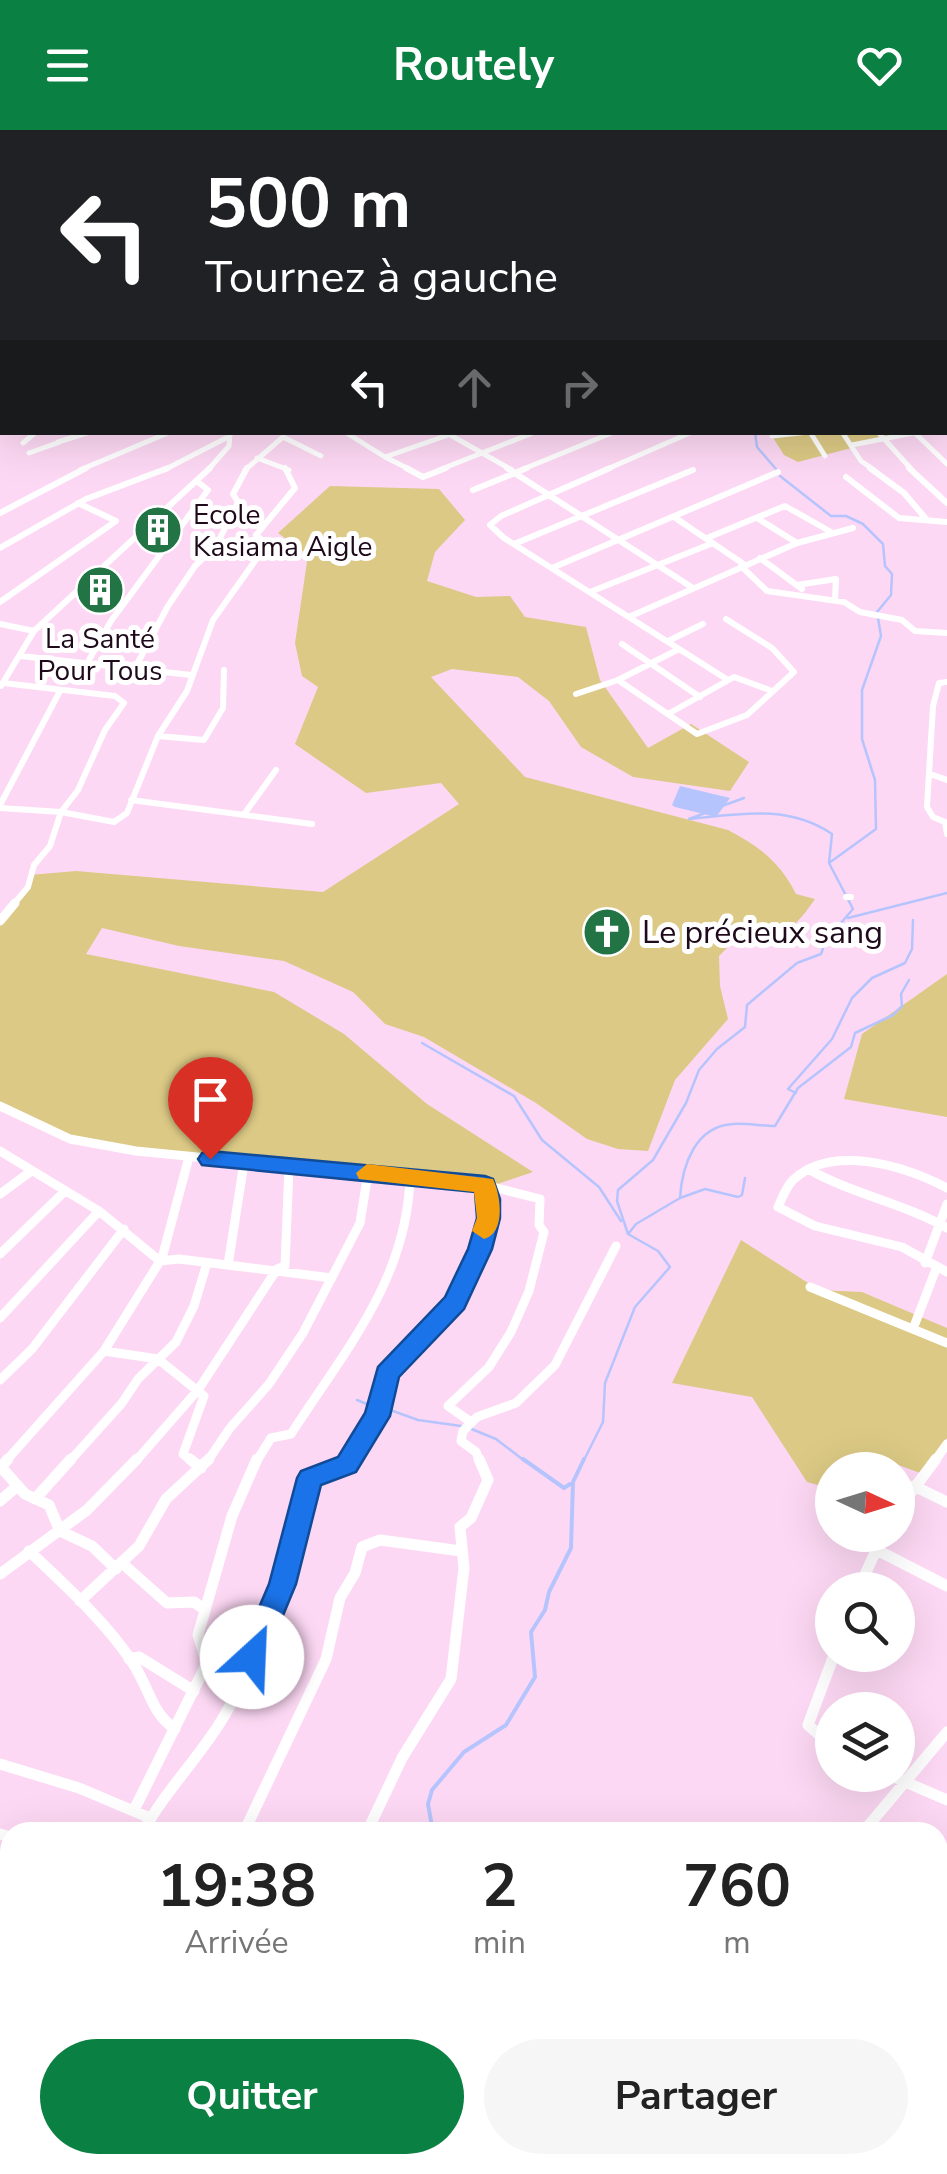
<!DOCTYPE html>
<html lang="fr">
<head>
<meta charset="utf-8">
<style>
	:root { --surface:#fff; --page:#f6f6f6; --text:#222; --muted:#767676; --accent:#0b8043 }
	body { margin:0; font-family:"Nunito Sans",sans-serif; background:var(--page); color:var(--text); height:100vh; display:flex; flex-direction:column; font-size:38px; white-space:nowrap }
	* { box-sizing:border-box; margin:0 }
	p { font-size:32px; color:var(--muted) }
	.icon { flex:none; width:55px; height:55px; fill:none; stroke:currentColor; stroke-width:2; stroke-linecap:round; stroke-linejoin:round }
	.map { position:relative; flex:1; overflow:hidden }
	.sheet { position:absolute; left:0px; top:1692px; width:948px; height:352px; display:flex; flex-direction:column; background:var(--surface); border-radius:30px 30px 0 0; box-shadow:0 10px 40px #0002 }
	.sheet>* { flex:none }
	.top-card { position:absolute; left:0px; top:0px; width:948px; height:305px; box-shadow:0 10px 40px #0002; background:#202124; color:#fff; overflow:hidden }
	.needle { width:65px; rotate:94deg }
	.fabs { position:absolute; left:815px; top:1322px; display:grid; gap:20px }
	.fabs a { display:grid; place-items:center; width:100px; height:100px; border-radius:50%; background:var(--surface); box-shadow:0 10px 40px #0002; font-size:50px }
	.pin { position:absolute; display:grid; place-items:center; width:85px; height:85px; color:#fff; margin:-102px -42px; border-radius:50% 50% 50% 0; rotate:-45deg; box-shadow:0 0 10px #0007 }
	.pin .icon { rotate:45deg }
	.me { position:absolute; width:110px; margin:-55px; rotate:25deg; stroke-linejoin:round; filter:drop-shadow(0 0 8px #0008) }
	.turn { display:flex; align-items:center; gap:35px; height:210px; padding:0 40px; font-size:45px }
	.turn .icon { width:130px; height:130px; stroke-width:2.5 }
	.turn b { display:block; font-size:70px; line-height:85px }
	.lanes { display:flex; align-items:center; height:95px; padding:0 40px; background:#0003; justify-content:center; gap:50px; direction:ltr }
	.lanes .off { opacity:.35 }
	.eta { display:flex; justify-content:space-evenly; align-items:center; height:170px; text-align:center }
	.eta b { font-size:60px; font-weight:700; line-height:70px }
	.action { display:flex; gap:20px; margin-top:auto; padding:20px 40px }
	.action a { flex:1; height:115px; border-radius:60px; background:var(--accent); color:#fff; font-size:40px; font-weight:700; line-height:115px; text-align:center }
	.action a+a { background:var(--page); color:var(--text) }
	header { display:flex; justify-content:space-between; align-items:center; height:130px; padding:0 40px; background:var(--accent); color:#fff; font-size:45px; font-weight:700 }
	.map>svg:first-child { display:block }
	.green { fill:#dcc985 }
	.water { fill:#b6c4fd }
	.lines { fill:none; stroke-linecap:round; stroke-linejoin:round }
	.stream-far1 { stroke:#b6c4fd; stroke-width:2.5 }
	.stream { stroke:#b6c4fd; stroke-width:4 }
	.minor-far3 { stroke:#fff; stroke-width:5 }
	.minor-far2 { stroke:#fff; stroke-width:6 }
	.minor-far1 { stroke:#fff; stroke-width:9 }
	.minor { stroke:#fff; stroke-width:11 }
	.route { fill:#1a73e8; stroke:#114b97; stroke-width:2.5 }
	.slow { fill:#f59e0b }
	.labels { text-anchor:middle; stroke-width:10; stroke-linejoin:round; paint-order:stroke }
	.far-poi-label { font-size:28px; fill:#1e0a1b; stroke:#fff; text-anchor:start }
	.poi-label { font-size:32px; fill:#1e0a1b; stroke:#fff; text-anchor:start }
</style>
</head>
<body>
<header><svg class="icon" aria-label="menu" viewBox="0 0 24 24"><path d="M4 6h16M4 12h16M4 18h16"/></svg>Routely<svg class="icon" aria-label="heart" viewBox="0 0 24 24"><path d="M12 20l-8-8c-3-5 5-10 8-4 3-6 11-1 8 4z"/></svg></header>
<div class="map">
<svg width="947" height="2044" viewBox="0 0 947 2044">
	<rect width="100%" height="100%" fill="#fdd8f4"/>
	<!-- green -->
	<path class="green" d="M810 302H892L897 306 798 332 784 325 772 306Z
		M330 356 439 359 465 390 435 422 427 451 476 467 510 466 525 487 586 497 600 550 648 618 691 594 749 632 730 661 633 647 581 617 549 571 518 547 452 539 431 547 525 647 728 700C759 716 780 732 796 764L815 769C790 805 780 810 736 809L719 826 720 856 728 889 675 950 648 1021 618 1019 587 1009 536 973 424 907 385 894 353 862 284 831 179 816 102 798 86 824 274 862 344 904 427 974 533 1042 492 1056 232 1030 80 1010 0 972V787L29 753 30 745 76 741 323 762 459 674 441 653 366 663 295 614 318 557 302 546 295 513 308 425 278 403Z
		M947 844V987L844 969 862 904Z
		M741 1110 819 1160 862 1162 947 1198V1308L923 1344 893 1333 875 1336V1340H832V1359L807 1352 752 1267 672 1253Z"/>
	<!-- water -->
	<path class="water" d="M680 656 730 668 716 687 675 677 672 675Z"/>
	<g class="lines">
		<!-- stream-far1 -->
		<path class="stream-far1" d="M156 2 162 0
			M755 302 757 317 776 339
			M780 346 831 386H846L863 394 883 414 885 436 892 444 891 465 877 482 881 506 862 560V609L875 650 876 699 829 733
			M722 676 744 668
			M848 788 947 763
			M422 913 514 966 542 1010 599 1057 621 1091
			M796 963 788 959 832 909 852 868 872 848 905 833 912 819 913 790
			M680 1068 705 1059 738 1067 742 1065 745 1048
			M629 1103 636 1094 680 1068C682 1036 695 996 733 994 747 993 761 996 775 996L798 958 851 917 855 903 893 885 902 876 901 864 909 850
			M357 1270 374 1277
			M382 1277 418 1290 461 1296
			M469 1298 496 1309 526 1332
			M583 1332 603 1292 605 1253 635 1177 670 1137 658 1121 628 1104 617 1071 618 1060 653 1030 686 973 699 940 717 919 745 897 747 875 797 833 821 824 826 810 853 779 829 733 832 704C788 674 739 684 689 689L705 683"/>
		<!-- stream -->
		<path class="stream" d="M523 1329 564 1358 570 1354
			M433 1702 428 1674 432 1660 464 1622 506 1595 535 1547 531 1502 545 1480 549 1462 571 1418 573 1352 584 1329
			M348 2044 353 2035"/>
		<!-- minor-far3 -->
		<path class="minor-far3" d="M264 0 277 2
			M574 0 579 2
			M889 0 898 2
			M91 2 95 0
			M211 2 223 0
			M298 2H302
			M457 2 464 0
			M519 2 526 0
			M913 2 917 0
			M345 302 385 327 451 304
			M445 302 512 340
			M810 302 825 326
			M842 302 861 331 874 340
			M878 302 912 340
			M915 303 947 334
			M772 306 809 302
			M58 312 90 302
			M23 313 36 302
			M852 315 918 302
			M29 323 60 312
			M385 327 411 340
			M257 328 289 340
			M80 340 170 302
			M164 340 230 306
			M208 340 229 316 230 302
			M245 340 283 307 321 326
			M439 340 535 302
			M521 340 614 302
			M605 340 692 302"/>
		<!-- minor-far2 -->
		<path class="minor-far2" d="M406 338 423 347 446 338
			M507 338 693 458
			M610 338 501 386 490 395 504 408 728 550
			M870 338 904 363 927 390
			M909 338 947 373
			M846 347 899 388 947 392
			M473 360 527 338
			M0 383 86 338
			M674 387 745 435
			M757 388 797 413
			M707 408 785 376 831 402
			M514 414 693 340
			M0 418 86 369 168 338
			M760 428 802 459
			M741 436 767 461 844 472 860 482 902 490 915 501 947 503
			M552 438 778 342
			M797 455 836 449 835 470
			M590 462 713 413
			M0 472 116 391 78 373
			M631 486 797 413 853 398
			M0 494 34 501
			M668 511 703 494
			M622 514 700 567
			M21 526 191 545
			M89 530 111 491 208 360 198 352
			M136 536 168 476 195 436 216 416 238 372 233 364 247 338
			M618 550 697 604 747 585 794 542 772 518 726 489
			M947 552 939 553 933 576 927 677 933 687 945 692 947 704
			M3 553 115 566 124 573 105 600 78 660 61 682 50 716 34 735 28 757 13 775
			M1 556 34 501 210 338
			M576 564 618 550 679 519
			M668 584 734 547 772 561
			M158 606 204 610 223 578 224 540
			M930 644 947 650
			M131 670 312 694
			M0 675 60 561
			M0 678 61 682 114 692 127 683 158 606 187 561 213 490 267 414 256 405 295 358 285 338
			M245 683 276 640
			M846 767H851"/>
		<!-- minor-far1 -->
		<path class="minor-far1" d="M0 791 15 773
			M0 976 70 1009 136 1021 485 1055 540 1069 539 1095 544 1102 529 1161 511 1202 489 1237 448 1276 471 1292
			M0 1021 99 1081 160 1131
			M808 1039C852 1064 903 1073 947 1098
			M947 1058C905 1036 832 1013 793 1050 786 1057 782 1068 778 1077L815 1096 902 1117 947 1142
			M0 1064 30 1042
			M0 1124 64 1062
			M162 1128 189 1027
			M160 1131 179 1129 332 1148
			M925 1133 947 1074
			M228 1135 244 1033
			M810 1157 947 1213
			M0 1188 99 1081
			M913 1199 936 1139
			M104 1221 158 1229 204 1266 183 1324 193 1332
			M0 1250 32 1219 124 1099
			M5 1332 104 1221 160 1131
			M69 1332 122 1273 138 1249 176 1212 194 1176 207 1133
			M135 1332 198 1260 277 1139 285 1136 289 1037
			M207 1332 230 1298 269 1254 303 1203 360 1093 368 1043
			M256 1332 271 1308 291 1304C345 1220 407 1150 410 1047
			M349 1332 375 1292 386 1244 451 1178 468 1153 484 1101 485 1055
			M480 1332 476 1322 461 1311 463 1301 477 1287 516 1273 555 1235 616 1116
			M934 1332 947 1314"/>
		<!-- minor -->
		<path class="minor" d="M190 1329 201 1338
			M0 1336 25 1364 49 1375 60 1401 92 1416 116 1439
			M0 1338 8 1329
			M914 1356 947 1372
			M35 1369 71 1329
			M0 1371 16 1357
			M898 1380 936 1329
			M877 1420 947 1456
			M29 1421C64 1454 109 1495 134 1535 149 1558 152 1584 175 1599
			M122 1433 167 1473 194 1472 205 1480
			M0 1444 87 1380 137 1329
			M858 1460 883 1405
			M80 1471 139 1416 166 1369 209 1329
			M129 1529 139 1527 194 1561
			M832 1616 808 1595 834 1525
			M0 1634 79 1658 150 1688
			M889 1645 947 1670
			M135 1678 207 1533 198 1505 232 1386 257 1329
			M143 1702C165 1661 199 1628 223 1588 267 1514 289 1430 310 1348L340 1339 351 1329
			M244 1702 326 1529 340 1468 355 1443 362 1417 380 1410 461 1421
			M367 1702 402 1628 451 1549 464 1438 460 1397 471 1388 488 1350 479 1329
			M863 1702 947 1602
			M0 1704 10 1707
			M938 1819 947 1786
			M938 1841 947 1845
			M0 1852 10 1855
			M0 1943 10 1945
			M938 1951 947 1954
			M0 2029 10 2004
			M0 2032 17 2044
			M763 2035 765 2044
			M819 2035 826 2044
			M906 2035 909 2044
			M139 2044 143 2035
			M223 2044 227 2035
			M639 2044 644 2035"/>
	</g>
	<!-- route -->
	<path class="route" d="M210 1021 485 1046 493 1049 500 1069V1088L492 1119 464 1179 399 1247 390 1286 356 1342 321 1355 296 1454 262 1536 252 1539 242 1536 238 1527 269 1454 297 1348 301 1341 338 1327 365 1283 378 1237 445 1167 468 1119 477 1088 475 1062 202 1035 198 1029 202 1023Z"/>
	<!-- slow -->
	<path class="slow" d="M367 1034 493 1049C501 1066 506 1103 484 1109L472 1101 477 1088 474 1062 359 1049 356 1043Z"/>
	<!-- icons -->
	<defs>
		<g id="building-disc" transform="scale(2.5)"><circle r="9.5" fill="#227445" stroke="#fff"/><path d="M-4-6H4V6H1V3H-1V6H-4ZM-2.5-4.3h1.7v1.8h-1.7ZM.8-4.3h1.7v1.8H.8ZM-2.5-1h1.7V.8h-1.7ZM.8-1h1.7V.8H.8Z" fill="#fff"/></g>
		<g id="church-disc" transform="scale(2.5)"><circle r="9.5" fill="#227445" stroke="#fff"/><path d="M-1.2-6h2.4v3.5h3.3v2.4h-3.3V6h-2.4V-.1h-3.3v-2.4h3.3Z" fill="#fff"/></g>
	</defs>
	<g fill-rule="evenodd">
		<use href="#building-disc" x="158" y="400"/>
		<use href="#building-disc" x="100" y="460"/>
		<use href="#church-disc" x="607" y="802"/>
	</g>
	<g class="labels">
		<!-- far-poi labels -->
		<g class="far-poi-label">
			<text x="193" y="394">Ecole<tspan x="193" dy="32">Kasiama Aigle</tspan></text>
			<text x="100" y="518" text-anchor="middle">La Santé<tspan x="100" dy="32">Pour Tous</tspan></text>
		</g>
		<!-- poi labels -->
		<g class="poi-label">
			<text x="642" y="813">Le précieux sang</text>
		</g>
	</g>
</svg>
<div class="fabs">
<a><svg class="needle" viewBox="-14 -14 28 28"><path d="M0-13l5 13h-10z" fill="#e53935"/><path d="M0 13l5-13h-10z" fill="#767676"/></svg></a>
<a><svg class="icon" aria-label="search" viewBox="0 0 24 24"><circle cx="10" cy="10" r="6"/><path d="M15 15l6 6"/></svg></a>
<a><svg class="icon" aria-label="layers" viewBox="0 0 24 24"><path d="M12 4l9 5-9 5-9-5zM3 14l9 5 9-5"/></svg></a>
</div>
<div class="pin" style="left:210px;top:1029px;background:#d93025"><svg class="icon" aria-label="arrive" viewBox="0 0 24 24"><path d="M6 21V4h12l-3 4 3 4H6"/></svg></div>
<svg class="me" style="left:252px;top:1527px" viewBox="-20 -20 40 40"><circle r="19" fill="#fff"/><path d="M0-13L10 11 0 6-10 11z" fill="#1a73e8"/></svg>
<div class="top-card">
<div class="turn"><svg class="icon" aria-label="left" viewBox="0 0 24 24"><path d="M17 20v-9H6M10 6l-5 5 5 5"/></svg><div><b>500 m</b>Tournez à gauche</div></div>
<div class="lanes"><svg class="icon" aria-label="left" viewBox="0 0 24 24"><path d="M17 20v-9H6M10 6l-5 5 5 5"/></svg><svg class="icon off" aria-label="ahead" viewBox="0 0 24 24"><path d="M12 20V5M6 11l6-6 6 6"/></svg><svg class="icon off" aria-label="right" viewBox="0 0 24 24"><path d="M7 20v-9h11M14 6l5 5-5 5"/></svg></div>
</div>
<section class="sheet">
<div class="eta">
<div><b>19:38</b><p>Arrivée</p></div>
<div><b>2</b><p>min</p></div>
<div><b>760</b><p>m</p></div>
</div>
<div class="action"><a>Quitter</a><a>Partager</a></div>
</section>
</div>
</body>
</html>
